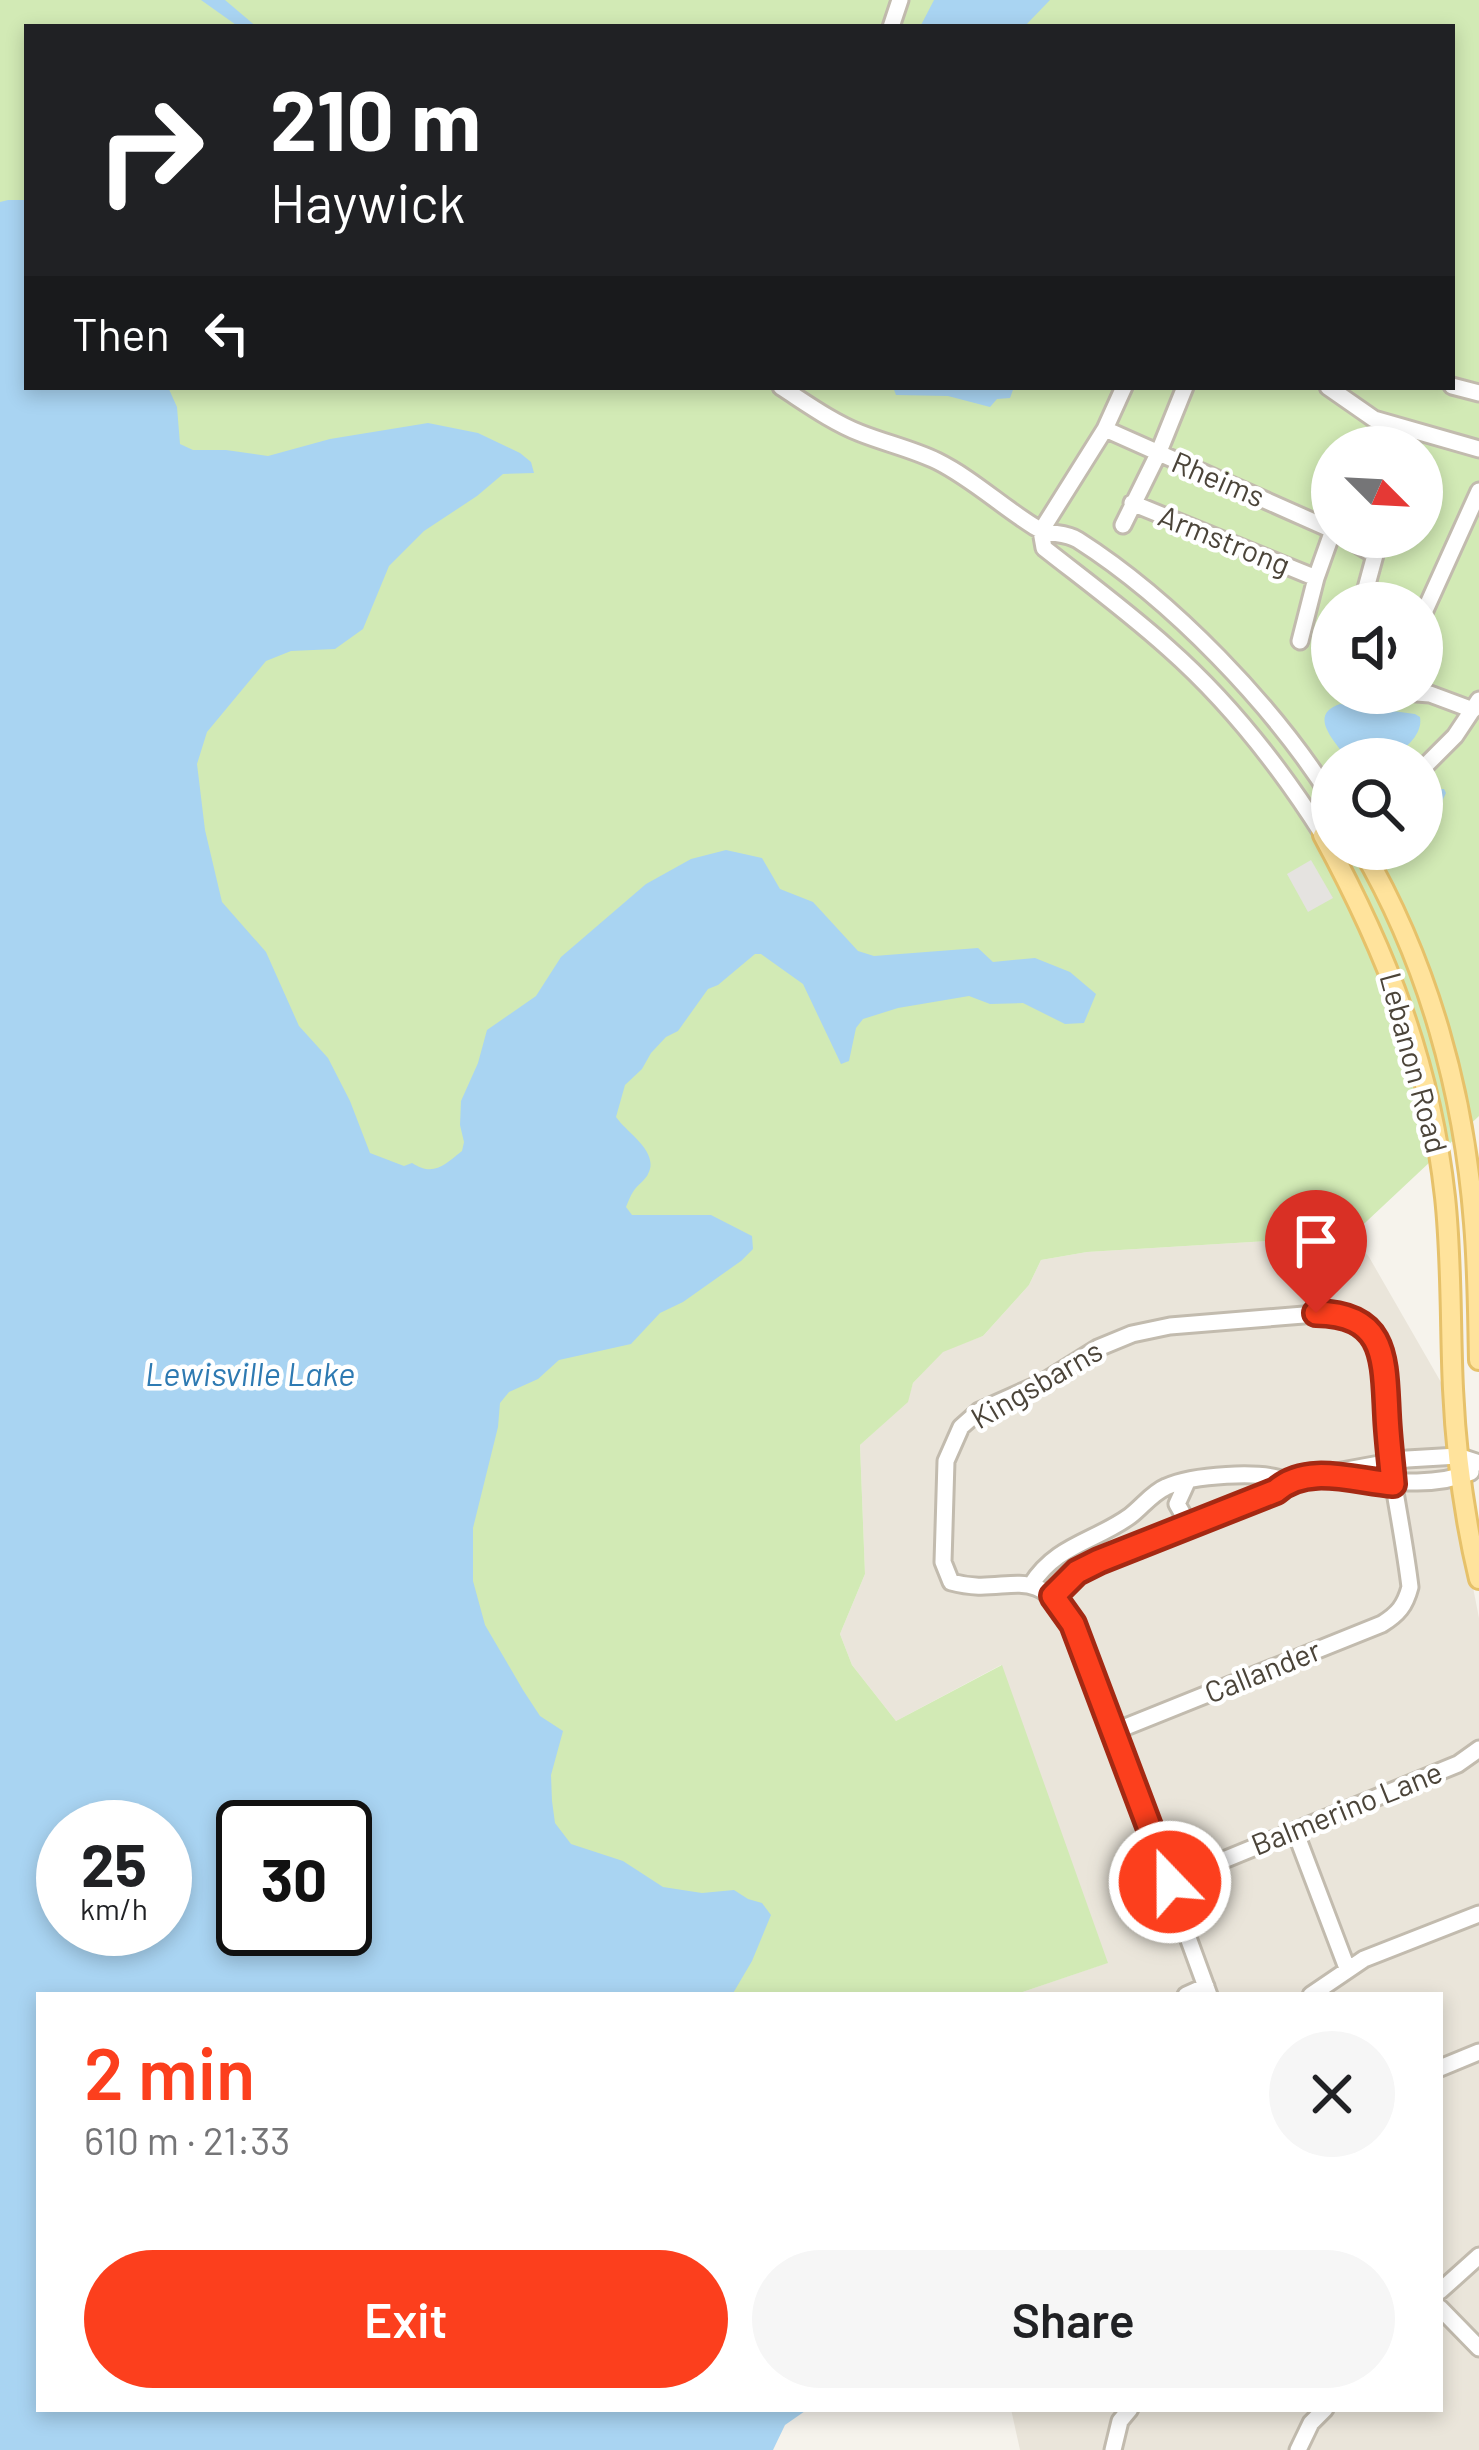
<!DOCTYPE html>
<html lang="en">
<head>
<meta charset="utf-8">
<style>
	:root { --surface:#fff; --page:#f6f6f6; --text:#202124; --muted:#757577; --accent:#fc3f1d }
	body { margin:0; font-family:Barlow,sans-serif; background:var(--page); color:var(--text); height:100vh; display:flex; flex-direction:column; font-size:45px; white-space:nowrap }
	* { box-sizing:border-box; margin:0 }
	p { font-size:39px; color:var(--muted) }
	.icon { flex:none; width:66px; height:66px; fill:none; stroke:currentColor; stroke-width:2; stroke-linecap:round; stroke-linejoin:round }
	.map { position:relative; flex:1; overflow:hidden }
	.drawer { position:absolute; left:36px; top:1992px; width:1407px; height:420px; display:flex; flex-direction:column; background:var(--surface); border-radius:0px; box-shadow:0 6px 18px #0003 }
	.drawer>* { flex:none }
	.banner { position:absolute; left:24px; top:24px; width:1431px; height:366px; border-radius:0px; box-shadow:0 6px 18px #0003; background:#202124; color:#fff; overflow:hidden }
	.needle { width:78px; rotate:114deg }
	.controls { position:absolute; left:1311px; top:426px; display:grid; gap:24px }
	.controls a { display:grid; place-items:center; width:132px; height:132px; border-radius:50%; background:var(--surface); box-shadow:0 6px 18px #0003; font-size:60px }
	.speed { position:absolute; left:36px; top:1800px; display:flex; gap:24px; font-size:60px; font-weight:700; text-align:center }
	.speed>* { display:grid; place-content:center; width:156px; height:156px; border-radius:50%; background:var(--surface); box-shadow:0 6px 18px #0003; line-height:1 }
	.speed small { font-size:30px; font-weight:400 }
	.speed .limit { border:6px solid #111; border-radius:18px; background:#fff; color:#111 }
	.pin { position:absolute; display:grid; place-items:center; width:102px; height:102px; color:#fff; margin:-123px -51px; border-radius:50% 50% 50% 0; rotate:-45deg; box-shadow:0 0 12px #0007 }
	.pin .icon { rotate:45deg }
	.me { position:absolute; width:132px; margin:-66px; rotate:338deg; stroke-linejoin:round; filter:drop-shadow(0 0 9px #0008) }
	.turn { display:flex; align-items:center; gap:42px; height:252px; padding:0 48px; font-size:54px }
	.turn .icon { width:156px; height:156px; stroke-width:2.5 }
	.turn b { display:block; font-size:84px; line-height:102px }
	.then { display:flex; align-items:center; height:114px; padding:0 48px; background:#0003; gap:24px; font-size:45px }
	.round { display:grid; place-items:center; flex:none; width:126px; height:126px; border-radius:63px; background:var(--page) }
	.headline { display:flex; align-items:center; justify-content:space-between; height:204px; padding:0 48px }
	h1 { font-size:72px; font-weight:600; line-height:90px; color:var(--accent) }
	.button { display:flex; gap:24px; margin-top:auto; padding:24px 48px }
	.button a { flex:1; height:138px; border-radius:72px; background:var(--accent); color:#fff; font-size:48px; font-weight:600; line-height:138px; text-align:center }
	.button a+a { background:var(--page); color:var(--text) }
	.map>svg:first-child { display:block }
	.residential { fill:#eae5da }
	.green { fill:#d2eab5; fill-rule:evenodd }
	.parking { fill:#e5e3e0 }
	.water { fill:#a9d4f2; fill-rule:evenodd }
	.lines { fill:none; stroke-linecap:round; stroke-linejoin:round }
	.minor-casing { stroke:#c2bbae; stroke-width:21 }
	.major-casing { stroke:#e6c16a; stroke-width:24 }
	.minor { stroke:#fff; stroke-width:15 }
	.major { stroke:#ffe39c; stroke-width:18 }
	.route-casing { stroke:#a42913; stroke-width:30 }
	.route { stroke:#fc3f1d; stroke-width:21 }
	.labels { text-anchor:middle; stroke-width:9; stroke-linejoin:round; paint-order:stroke }
	.street-label { font-size:30px; fill:#4b4439; stroke:#fff }
	.water-label { font-size:33px; font-style:italic; fill:#2e7ab2; stroke:#fff }
</style>
</head>
<body>
<div class="map">
<svg width="1479" height="2450" viewBox="0 0 1479 2450">
	<rect width="100%" height="100%" fill="#f6f3ec"/>
	<!-- residential -->
	<path class="residential" d="M1351 1236 1369 1257 1442 1384 1454 1490 1479 1618V2450H1020L1011 2409H1440V1995H1014L1107 1963 1001 1665 896 1721 852 1665 840 1634 865 1574 860 1445 907 1402 913 1383 943 1351 983 1336 1029 1285 1041 1260 1087 1252Z"/>
	<!-- green -->
	<path class="green" d="M0 0H1479V1116L1351 1236 1087 1252 1041 1260 1029 1285 983 1336 943 1352 913 1383 908 1402 860 1445 865 1574 840 1634 852 1665 896 1721 1002 1665 1108 1963 1014 1995H332L345 1929V1827L0 1079ZM27 27H1452V387H27ZM1332 447H1422V537H1332ZM1332 603H1422V693H1332ZM1332 759H1422V849H1332Z"/>
	<!-- parking -->
	<path class="parking" d="M1311 860 1333 898 1308 912 1287 874Z"/>
	<!-- water -->
	<path class="water" d="M201 0H225L257 27H239Z
		M934 0H1050L1024 27H920Z
		M8 200H27V387H168L177 407 180 444 193 450H226L268 456 330 439 428 423 478 433 520 453 531 462 534 473 503 474 477 496 424 531 389 566 363 629 335 649 291 651 266 661 207 732 197 764 205 830 222 902 266 952 299 1026 328 1058 350 1101 370 1153 404 1166 412 1163C434 1177 444 1165 462 1151L464 1142 460 1125 461 1101 478 1063 487 1030 536 996 561 957 646 884 691 859 726 850 762 858 780 889 813 902 858 951 874 956 978 948 993 962 1035 958 1070 972 1096 994 1084 1023 1065 1024 1023 1003 990 1004 969 996 898 1008 863 1019 856 1028 849 1061 841 1064 803 984 761 954H755L718 985 708 989 678 1031 666 1037 651 1053 642 1069 625 1085 616 1117C627 1133 660 1152 648 1174 647 1178 637 1186 635 1189 631 1194 628 1202 626 1207L632 1215H711L752 1236 753 1249 741 1261 683 1302 660 1313 631 1344 559 1360 538 1379 509 1392 500 1403 498 1427 473 1528V1581L485 1625 523 1690 540 1716 563 1731 551 1775 552 1801 555 1823 571 1844 623 1861 663 1887 702 1893 734 1890 748 1899 762 1903 771 1915 752 1961 732 1995H39V2409H808L785 2425 773 2450H0V202ZM165 1827V1929H63V1827ZM345 1827V1929H243V1827Z
		M893 387H1014L1010 398 997 399 990 407 948 396 896 395Z
		M1340 704 1415 714 1420 717C1423 735 1405 748 1391 759H1347C1335 741 1307 715 1340 704Z
		M1440 789H1444L1446 793 1422 843V800Z"/>
	<g class="lines">
		<!-- minor casing -->
		<g class="minor-casing">
			<path id="minor" d="M891 27 900 0
				M1452 386 1479 393
				M781 387C806 403 832 422 860 433 885 443 912 449 937 461 973 479 1001 506 1035 527 1048 536 1064 531 1078 540 1172 600 1273 705 1332 799
				M1328 387 1374 419 1479 449
				M1105 429 1332 530
				M1132 503 1316 578
				M1123 525 1158 454 1185 387
				M1041 531 1044 548C1086 581 1128 612 1168 648 1228 701 1280 767 1323 835L1332 829
				M1041 531 1105 429 1124 387
				M1345 537 1375 555 1362 603
				M1422 617 1479 491
				M1300 641 1316 578 1332 533
				M1416 693 1430 694 1473 710
				M1422 769 1455 736 1479 700
				M1340 1477C1380 1480 1432 1489 1471 1472
				M1187 1482 1177 1504 1185 1518 1195 1523
				M1031 1585C1056 1545 1094 1542 1130 1516 1142 1507 1152 1493 1166 1487 1192 1475 1261 1470 1287 1481L1407 1459 1458 1456 1479 1463
				M1053 1596 1077 1572 1099 1561 1276 1491 1287 1481
				M1113 1732 1382 1624C1398 1614 1405 1606 1410 1587 1404 1537 1393 1488 1387 1438 1384 1409 1392 1372 1380 1344 1368 1319 1340 1314 1316 1314L1170 1326 1132 1334 1098 1348 1042 1383 979 1411 961 1427 946 1461 943 1562 951 1582C1008 1598 1031 1558 1073 1623L1209 1995
				M1295 1831 1347 1968
				M1170 1882 1458 1764 1479 1749
				M1186 1995 1206 1986
				M1311 1995 1364 1959 1479 1914
				M1440 2068 1479 2052
				M1440 2291 1479 2256
				M1440 2308 1479 2348
				M1113 2450 1120 2421 1130 2409
				M1298 2450 1311 2423 1325 2409"/>
		</g>
		<!-- major casing -->
		<g class="major-casing">
			<path id="major" d="M1323 835C1387 953 1430 1062 1445 1197 1452 1261 1450 1325 1453 1389 1456 1453 1464 1517 1479 1579
				M1362 849C1428 962 1464 1093 1474 1223 1478 1269 1478 1315 1479 1360"/>
		</g>
		<!-- minor -->
		<use href="#minor" class="minor"/>
		<!-- major -->
		<use href="#major" class="major"/>
	</g>
	<g class="lines">
		<!-- route casing -->
		<g class="route-casing">
			<path id="route" d="M1170 1882 1073 1624 1053 1596 1077 1572 1099 1561 1276 1491C1307 1463 1355 1481 1393 1484 1391 1461 1388 1438 1387 1415 1384 1359 1387 1314 1316 1313"/>
		</g>
		<!-- route -->
		<use href="#route" class="route"/>
	</g>
	<g class="labels">
		<!-- street labels -->
		<g class="street-label">
			<text transform="translate(1218 480) rotate(23)" y="10">Rheims</text>
			<text transform="translate(1224 541) rotate(22)" y="10">Armstrong</text>
			<text transform="translate(1413 1063) rotate(75)" y="10">Lebanon Road</text>
			<text transform="translate(1037 1385) rotate(-30)" y="10">Kingsbarns</text>
			<text transform="translate(1263 1672) rotate(-22)" y="10">Callander</text>
			<text transform="translate(1347 1809) rotate(-22)" y="10">Balmerino Lane</text>
		</g>
		<!-- water labels -->
		<g class="water-label">
			<text x="250" y="1386">Lewisville Lake</text>
		</g>
	</g>
</svg>
<div class="controls">
<a><svg class="needle" viewBox="-14 -14 28 28"><path d="M0-13l5 13h-10z" fill="#e53935"/><path d="M0 13l5-13h-10z" fill="#757577"/></svg></a>
<a><svg class="icon" aria-label="sound" viewBox="0 0 24 24"><path d="M4 9h4l5-4v14l-5-4H4zM17 9q2 3 0 6"/></svg></a>
<a><svg class="icon" aria-label="search" viewBox="0 0 24 24"><circle cx="10" cy="10" r="6"/><path d="M15 15l6 6"/></svg></a>
</div>
<div class="speed"><div>25<small>km/h</small></div><div class="limit">30</div></div>
<div class="pin" style="left:1316px;top:1313px;background:#d93025"><svg class="icon" aria-label="arrive" viewBox="0 0 24 24"><path d="M6 21V4h12l-3 4 3 4H6"/></svg></div>
<svg class="me" style="left:1170px;top:1882px" viewBox="-20 -20 40 40"><circle r="17" fill="#fc3f1d" stroke="#fff" stroke-width="3"/><path d="M0-11L8 9 0 5-8 9z" fill="#fff"/></svg>
<div class="banner">
<div class="turn"><svg class="icon" aria-label="right" viewBox="0 0 24 24"><path d="M7 20v-9h11M14 6l5 5-5 5"/></svg><div><b>210 m</b>Haywick</div></div>
<div class="then">Then<svg class="icon" aria-label="left" viewBox="0 0 24 24"><path d="M17 20v-9H6M10 6l-5 5 5 5"/></svg></div>
</div>
<section class="drawer">
<div class="headline"><div><h1>2 min</h1><p>610 m · 21:33</p></div><a class="round"><svg class="icon" aria-label="close" viewBox="0 0 24 24"><path d="M6 6l12 12M18 6L6 18"/></svg></a></div>
<div class="button"><a>Exit</a><a>Share</a></div>
</section>
</div>
</body>
</html>
